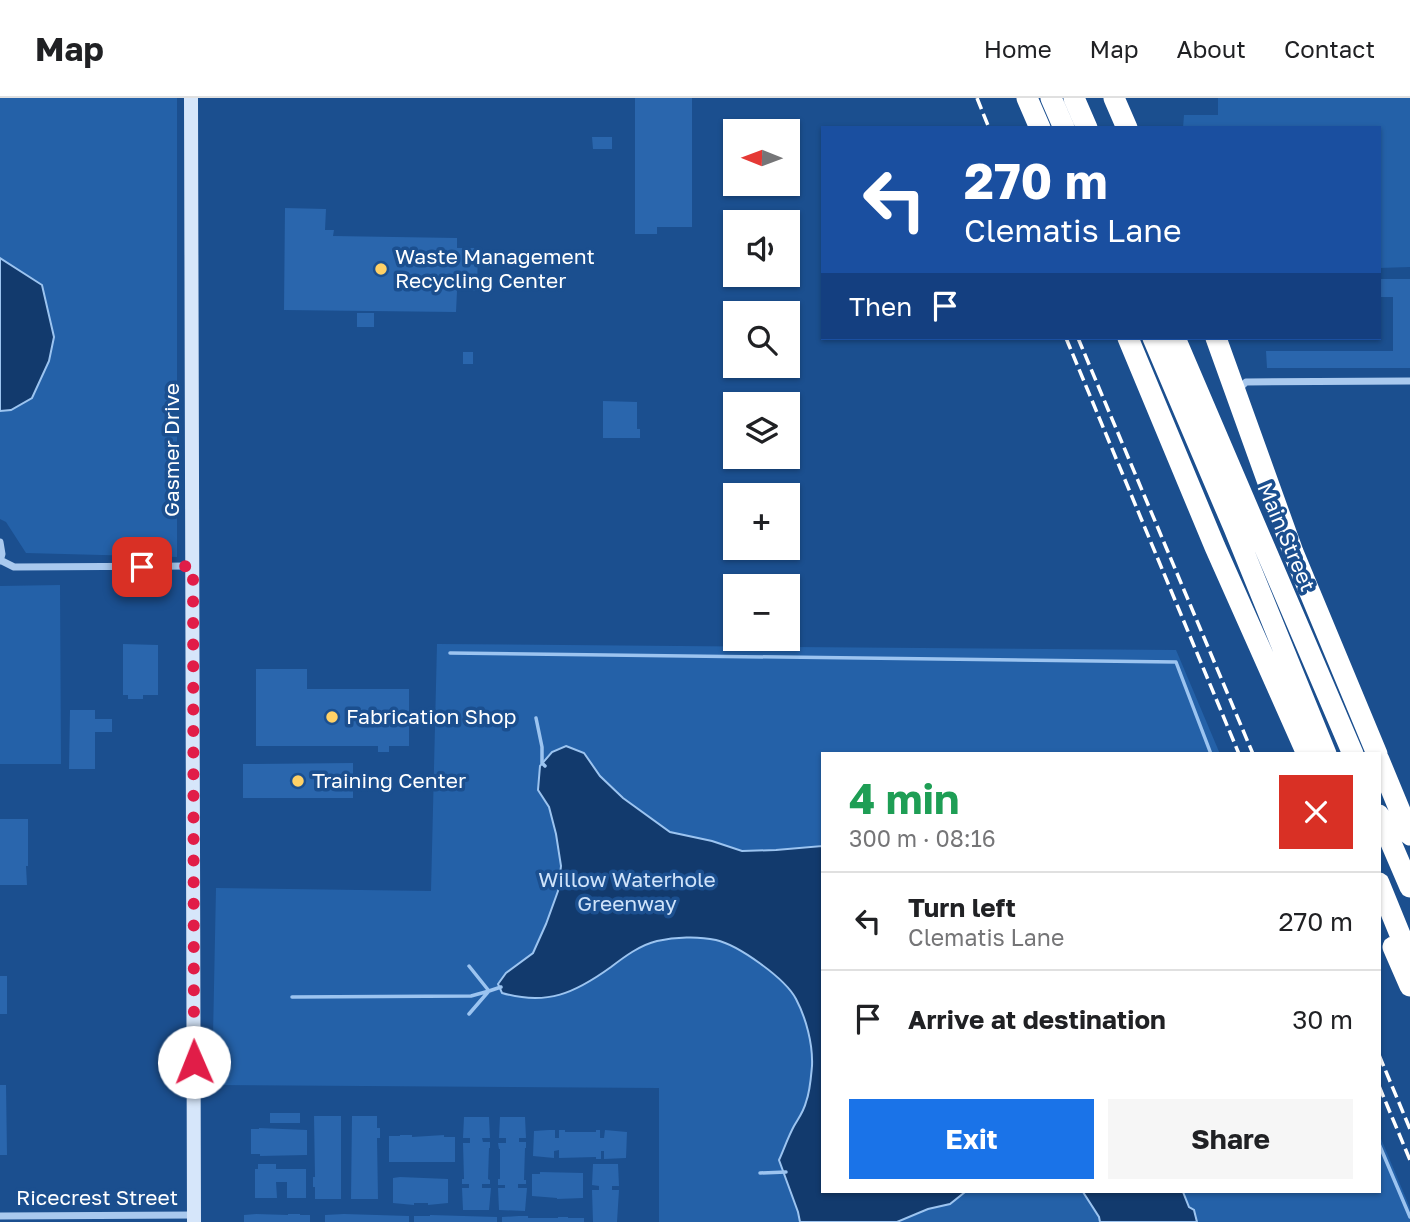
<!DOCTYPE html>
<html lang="en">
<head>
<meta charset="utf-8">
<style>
	:root { --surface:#fff; --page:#f6f6f6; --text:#202124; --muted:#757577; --line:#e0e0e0; --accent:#1a73e8 }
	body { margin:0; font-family:"Golos Text",sans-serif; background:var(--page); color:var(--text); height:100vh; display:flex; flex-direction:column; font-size:26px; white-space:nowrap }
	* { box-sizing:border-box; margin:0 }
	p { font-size:23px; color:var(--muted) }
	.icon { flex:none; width:38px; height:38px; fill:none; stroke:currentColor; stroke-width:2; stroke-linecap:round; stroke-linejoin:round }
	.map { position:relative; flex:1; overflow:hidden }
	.sheet { position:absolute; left:821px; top:654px; width:560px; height:441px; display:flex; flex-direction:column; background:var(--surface); border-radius:0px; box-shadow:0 2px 5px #0004 }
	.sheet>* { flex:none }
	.guide { position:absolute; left:821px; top:28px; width:560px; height:214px; border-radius:0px; box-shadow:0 2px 5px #0004; background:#1a4fa0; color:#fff; overflow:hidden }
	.needle { width:46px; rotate:271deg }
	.buttons { position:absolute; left:723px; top:21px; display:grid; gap:14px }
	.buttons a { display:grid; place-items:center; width:77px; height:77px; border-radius:0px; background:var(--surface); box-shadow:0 2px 5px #0004; font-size:35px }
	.pin { position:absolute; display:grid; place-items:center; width:60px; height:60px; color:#fff; margin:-30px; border-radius:14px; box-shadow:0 4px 10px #0006 }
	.me { position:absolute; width:77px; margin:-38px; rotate:359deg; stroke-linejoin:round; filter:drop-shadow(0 0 5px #0008) }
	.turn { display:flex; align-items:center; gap:24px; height:147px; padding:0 28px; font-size:32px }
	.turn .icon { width:91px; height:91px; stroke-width:2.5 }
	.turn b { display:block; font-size:49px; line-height:60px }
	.then { display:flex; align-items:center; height:66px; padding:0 28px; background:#0003; gap:14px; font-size:26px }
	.round { display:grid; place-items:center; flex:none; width:74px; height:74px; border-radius:0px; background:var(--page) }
	.summary { display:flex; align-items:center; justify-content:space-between; height:119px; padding:0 28px }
	h1 { font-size:42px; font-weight:700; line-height:52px; color:#1e9e55 }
	.button { display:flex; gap:14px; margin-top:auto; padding:14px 28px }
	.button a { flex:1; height:80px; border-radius:0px; background:var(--accent); color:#fff; font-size:28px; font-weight:700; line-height:80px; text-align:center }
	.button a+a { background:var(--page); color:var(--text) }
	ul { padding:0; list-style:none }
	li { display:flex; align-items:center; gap:21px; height:98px; padding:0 28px; border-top:2px solid var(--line) }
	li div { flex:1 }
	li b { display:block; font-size:26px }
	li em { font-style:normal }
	header { display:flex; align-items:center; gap:42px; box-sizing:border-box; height:98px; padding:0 35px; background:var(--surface); border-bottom:2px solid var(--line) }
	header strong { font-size:33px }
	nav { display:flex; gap:38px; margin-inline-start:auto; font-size:24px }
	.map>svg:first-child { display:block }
	.green { fill:#2461a8 }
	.water { fill:#123a6d; stroke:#9cc4f0; stroke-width:2 }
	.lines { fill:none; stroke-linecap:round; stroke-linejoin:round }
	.stream { stroke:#9cc4f0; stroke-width:3.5 }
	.building { fill:#2a66ad }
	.street { stroke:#a9c9ee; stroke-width:7 }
	.secondary { stroke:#d6e6fa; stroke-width:14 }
	.highway { stroke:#fff; stroke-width:21 }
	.rail { stroke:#fff; stroke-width:3.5; stroke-dasharray:12 5; stroke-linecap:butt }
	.route { stroke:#e11d48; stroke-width:12; stroke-dasharray:0 21.6 }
	.poi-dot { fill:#ffd166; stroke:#1b4f8f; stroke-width:2.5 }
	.labels { text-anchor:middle; stroke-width:7; stroke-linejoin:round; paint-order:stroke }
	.poi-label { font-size:21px; fill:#fff; stroke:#1b4f8f; text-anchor:start }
	.street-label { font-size:21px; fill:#fff; stroke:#1b4f8f }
	.park-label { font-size:21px; fill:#cfe3fa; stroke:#1b4f8f }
</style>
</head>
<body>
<header>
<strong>Map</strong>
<nav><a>Home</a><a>Map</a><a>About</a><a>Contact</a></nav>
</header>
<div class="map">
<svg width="1410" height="1124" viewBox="0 0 1410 1124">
	<rect width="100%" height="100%" fill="#1b4f8f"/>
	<!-- green -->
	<path class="green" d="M0 0H177V459L26 455 6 424 0 421Z
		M1218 0H1410V169L1379 170V30H1183L1184 17H1218Z
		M60 487 61 666H0V488Z
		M437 546 1176 552 1220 656H822V1094H1379V1036L1410 1110V1124H659V990L212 987 216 790 431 793Z"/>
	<!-- water -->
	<path class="water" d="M0 160 42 187 54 239 49 263 32 300 11 312 0 313Z
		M566 648 584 655 600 678 623 700 670 734 712 743 742 753 776 752 822 748V1094H965L950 1106 928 1111 897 1124H800L798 1114 779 1062C784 1051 788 1039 794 1028 798 1021 804 1013 806 1004 810 994 811 979 812 968 813 946 806 920 796 901 785 880 738 847 716 842 698 838 675 839 657 843 640 847 624 859 611 869 575 895 547 908 502 895L498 886 506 875 533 855 546 826 558 793 561 768 556 736 549 709 538 692 540 668 552 654Z
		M1083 1094H1183L1189 1109 1194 1112 1197 1124H1100L1099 1119Z"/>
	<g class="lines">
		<!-- stream -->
		<path class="stream" d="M450 555 1176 564 1211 656
			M536 620 542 649V665L545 668
			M469 868 489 893 501 889
			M292 899 471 898 489 893
			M469 916 488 894
			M1379 1046 1410 1119
			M760 1075 786 1074"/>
	</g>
	<!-- building -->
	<path class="building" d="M635 0H692V129H657V136H635Z
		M592 39H612V51H593Z
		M285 110 326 111 325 132H334L333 138 457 140V150H478L477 193H457L456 214 284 212Z
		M1379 181H1410V270H1267L1266 253H1393V199H1379Z
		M357 215H374V229H357Z
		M463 254H473V266H463Z
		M603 303 637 304V331H640V340H603Z
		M123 546 158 547V597H143V601H128V597H123Z
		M256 571H307V591H409V648H389V654H378V648H256Z
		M70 612H95V621H112V634H95V671H69Z
		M353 665V700H243V666Z
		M0 721H28V768H26L27 787H0Z
		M0 878H7V916H0Z
		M0 987H6L7 1057H0Z
		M270 1015H300V1025H270Z
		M314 1018H341V1101H315V1089H313V1079H315Z
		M352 1018H377V1030H380V1040H377L378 1101H351Z
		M464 1019H489L490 1040H482L483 1044H490V1050H489L488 1081 490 1082V1086H482V1090H491L489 1112H463L462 1090H469V1086H462V1081H464L463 1045H470V1040H463Z
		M500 1019H525L526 1040H519V1044H526V1050H525L524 1082H526V1086H518V1090H527L525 1113 499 1112 498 1090H505V1087H498V1081H500V1051H499L498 1045H506V1040H499Z
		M259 1030 307 1032V1057L260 1058V1056H251V1031H259Z
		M549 1032H555V1040H559V1032H565V1034H596V1032H600V1040H604L605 1032 627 1034 626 1060 604 1061V1053H601V1061H596V1059L559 1060V1052L554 1053V1060L533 1058 534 1033Z
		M400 1037H412V1039L444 1037V1039H455V1064H389V1038H400Z
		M258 1066H276V1071H306V1100H287V1084H276L277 1100H255V1071H258Z
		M593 1066H618L619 1088H612V1092H619L617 1124H593L592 1092H599V1088L592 1087Z
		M540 1074 583 1075V1100L557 1101V1100L532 1098V1076H540Z
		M400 1079 448 1081V1105L428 1107V1105H414V1107L393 1105V1080Z
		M256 1116 288 1117V1116H300V1117H310V1124H244V1117Z
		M344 1116 409 1118V1124H325V1117Z
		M430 1117 497 1119V1124H414V1118H430Z
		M519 1118H528V1120H558V1119H568V1120H584V1124H502V1119Z"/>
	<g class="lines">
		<!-- street -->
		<path class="street" d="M1239 291 1246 284 1410 283
			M0 444 2 456 0 463
			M0 462 14 469 193 468
			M0 1118 194 1117"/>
		<!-- secondary -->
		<path class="secondary" d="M191 0 194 1124"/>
		<!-- highway -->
		<path class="highway" d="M1027 0 1040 30
			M1051 0 1064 30
			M1074 0 1087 30
			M1114 0 1127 30
			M1128 240 1215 449 1307 656
			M1153 240 1234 430 1326 656
			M1175 240 1353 656
			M1216 240 1293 454 1377 656
			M1379 662 1410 737
			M1379 717 1410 789
			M1379 785 1410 861
			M1393 849 1410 888"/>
		<!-- rail -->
		<path class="rail" d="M977 0 989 30
			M1066 240 1239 656
			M1078 240 1253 656
			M1379 957 1410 1031
			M1379 988 1410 1062"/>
	</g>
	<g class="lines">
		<!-- route -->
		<path class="route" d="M142 469 193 468 194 964"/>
	</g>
	<!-- markers -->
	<g class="poi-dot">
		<circle cx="381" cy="171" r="7"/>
		<circle cx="332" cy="619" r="7"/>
		<circle cx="298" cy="683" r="7"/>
	</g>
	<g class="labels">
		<!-- poi labels -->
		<g class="poi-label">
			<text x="395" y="166">Waste Management<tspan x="395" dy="24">Recycling Center</tspan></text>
			<text x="346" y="626">Fabrication Shop</text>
			<text x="312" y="690">Training Center</text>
		</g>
		<!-- street labels -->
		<g class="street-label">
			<text transform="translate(172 352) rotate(-90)" y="7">Gasmer Drive</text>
			<text transform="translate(1286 439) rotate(67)" y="7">Main Street</text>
			<text x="97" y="1107">Ricecrest Street</text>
		</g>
		<!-- park labels -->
		<g class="park-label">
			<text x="627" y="789">Willow Waterhole<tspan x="627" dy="24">Greenway</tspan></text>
		</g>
	</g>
</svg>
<div class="buttons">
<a><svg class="needle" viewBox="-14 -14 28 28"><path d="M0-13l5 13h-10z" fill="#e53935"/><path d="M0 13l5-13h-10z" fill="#757577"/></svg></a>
<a><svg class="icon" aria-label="sound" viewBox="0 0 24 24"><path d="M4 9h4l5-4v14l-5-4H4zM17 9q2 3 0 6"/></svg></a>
<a><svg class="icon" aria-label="search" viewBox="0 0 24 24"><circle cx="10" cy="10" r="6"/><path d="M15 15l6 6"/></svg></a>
<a><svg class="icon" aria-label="layers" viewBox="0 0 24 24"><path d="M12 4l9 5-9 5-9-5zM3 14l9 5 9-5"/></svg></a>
<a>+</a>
<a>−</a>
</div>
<div class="pin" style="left:142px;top:469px;background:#d93025"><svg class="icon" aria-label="arrive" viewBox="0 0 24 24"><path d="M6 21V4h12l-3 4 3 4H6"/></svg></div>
<svg class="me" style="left:194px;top:964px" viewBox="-20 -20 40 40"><circle r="19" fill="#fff"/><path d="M0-13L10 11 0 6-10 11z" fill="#e11d48"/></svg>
<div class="guide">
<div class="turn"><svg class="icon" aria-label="left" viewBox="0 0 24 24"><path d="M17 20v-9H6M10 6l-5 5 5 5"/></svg><div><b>270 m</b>Clematis Lane</div></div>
<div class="then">Then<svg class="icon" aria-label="arrive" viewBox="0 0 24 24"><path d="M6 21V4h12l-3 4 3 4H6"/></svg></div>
</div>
<section class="sheet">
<div class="summary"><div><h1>4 min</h1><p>300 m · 08:16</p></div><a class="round" style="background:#d93025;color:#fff"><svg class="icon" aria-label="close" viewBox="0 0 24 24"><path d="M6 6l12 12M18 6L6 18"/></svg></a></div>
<ul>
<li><svg class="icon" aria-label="left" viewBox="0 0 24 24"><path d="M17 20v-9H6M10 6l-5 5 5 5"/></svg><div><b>Turn left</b><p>Clematis Lane</p></div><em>270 m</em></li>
<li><svg class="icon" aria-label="arrive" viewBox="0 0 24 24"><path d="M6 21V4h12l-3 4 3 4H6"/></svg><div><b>Arrive at destination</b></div><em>30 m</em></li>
</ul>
<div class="button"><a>Exit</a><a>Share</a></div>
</section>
</div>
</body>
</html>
